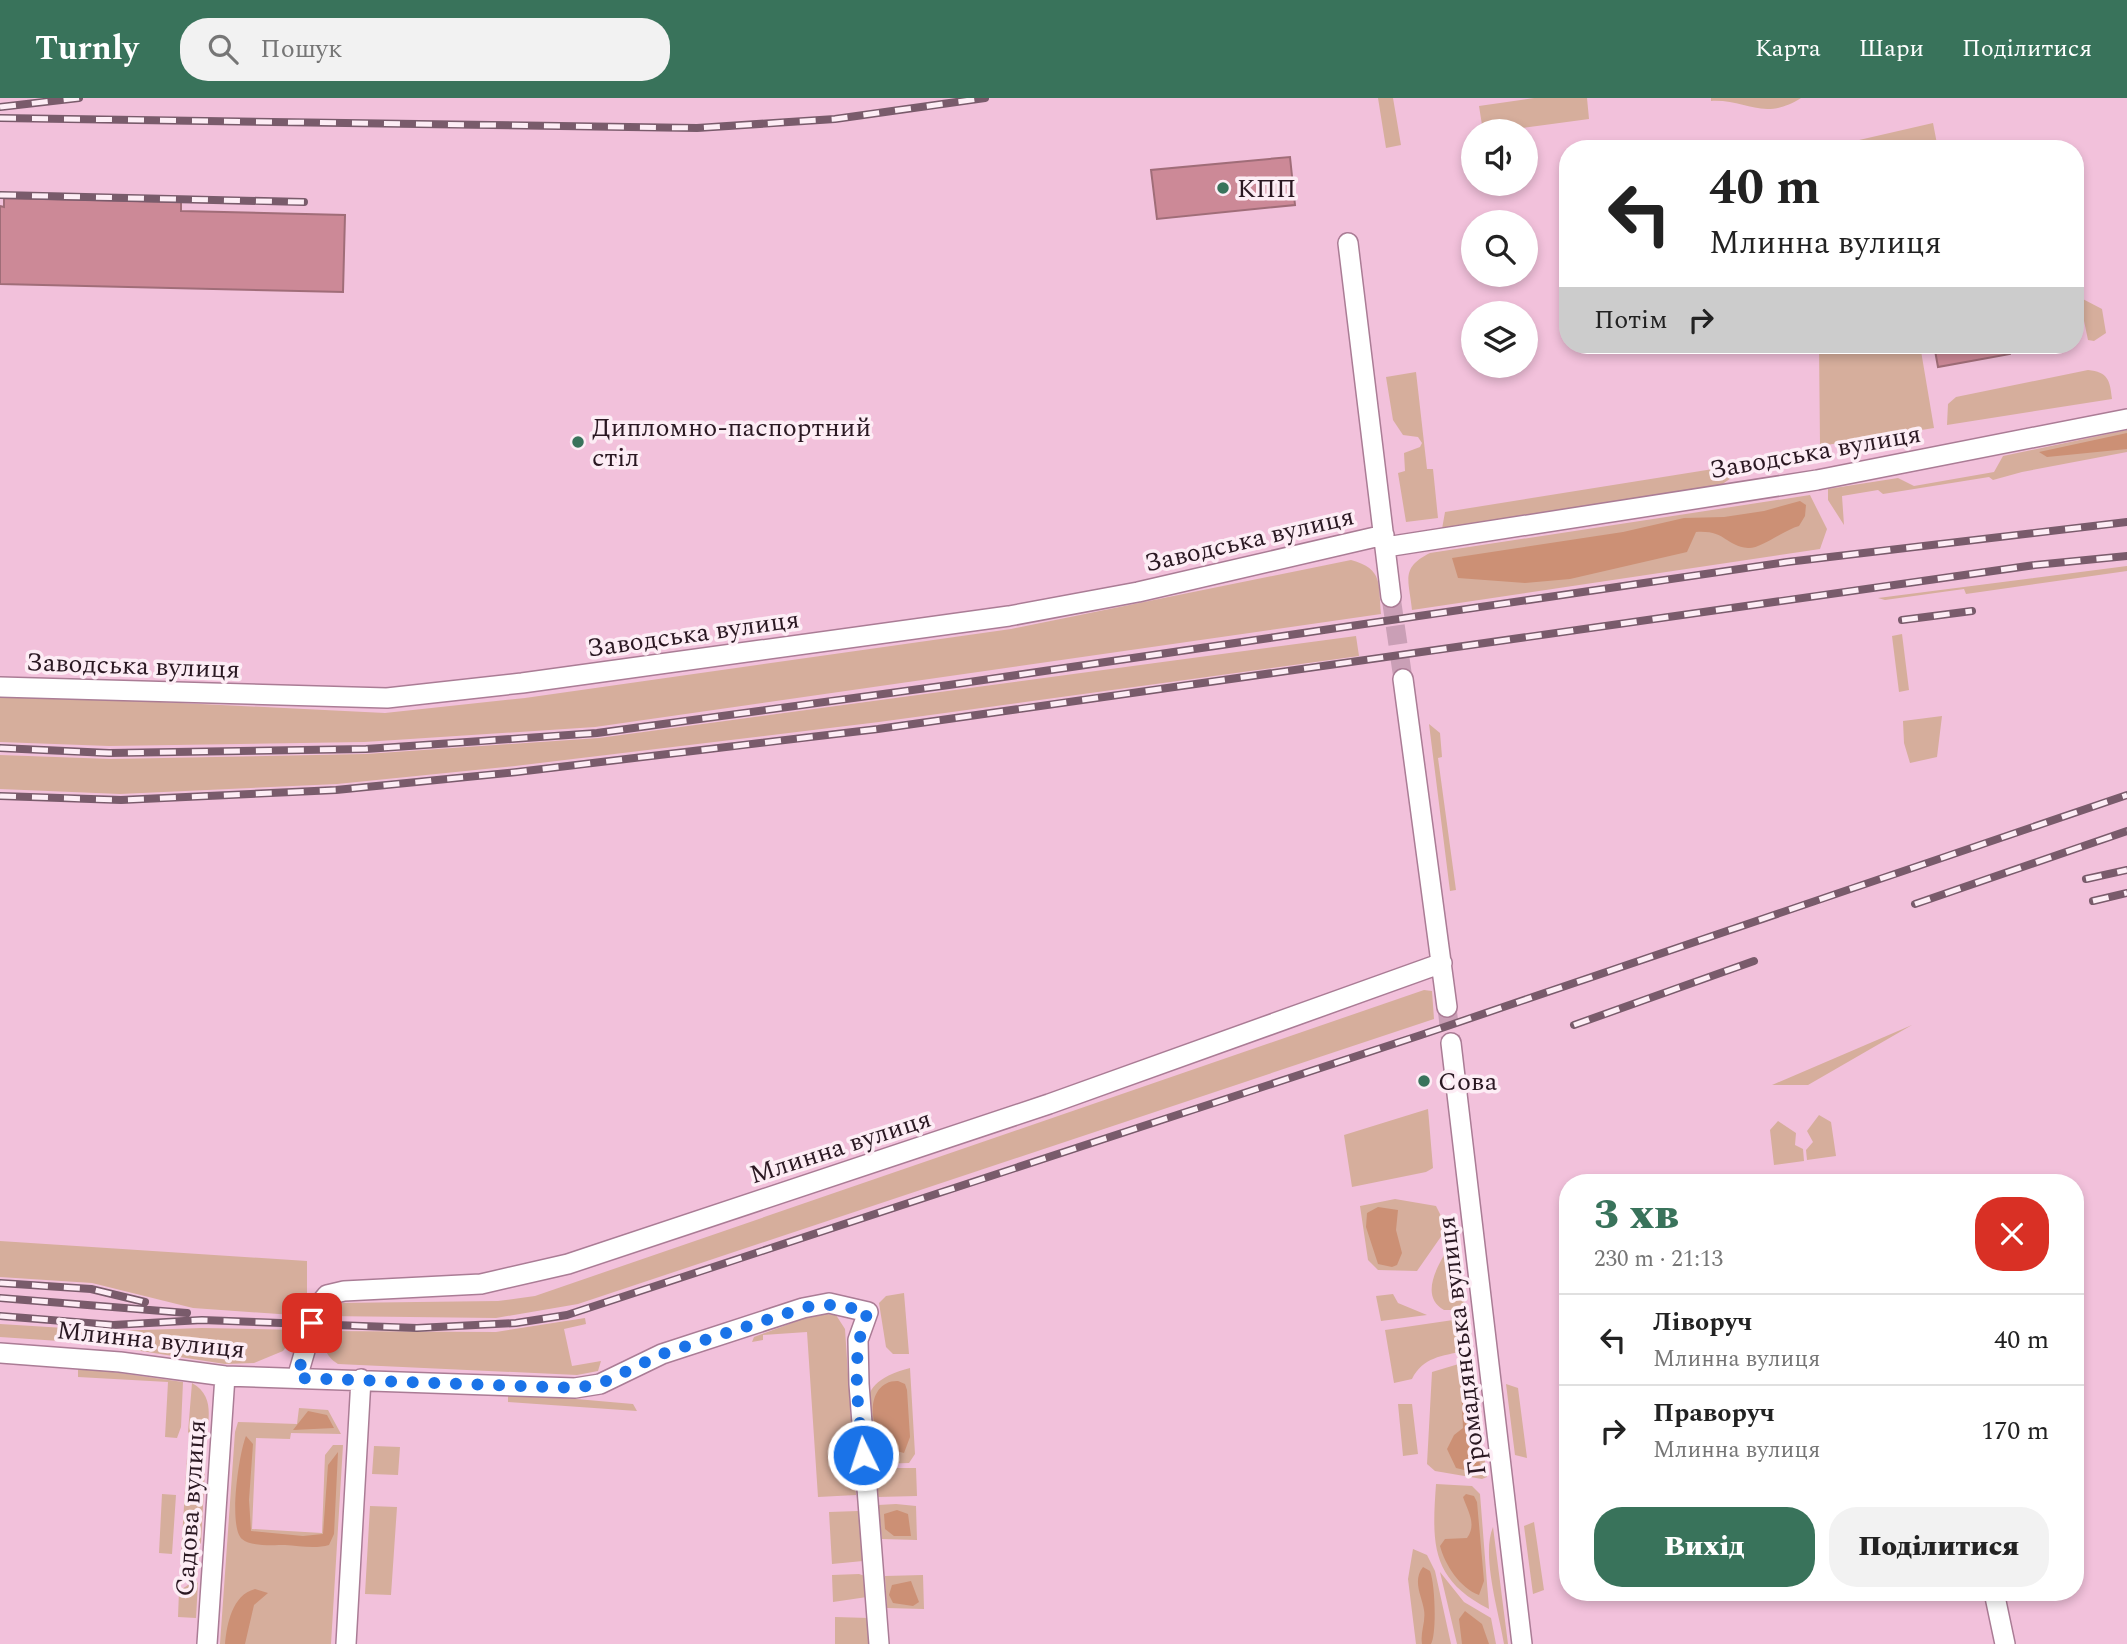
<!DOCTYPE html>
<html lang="uk">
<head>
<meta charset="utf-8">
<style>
	:root { --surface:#fff; --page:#f2f2f2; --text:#222; --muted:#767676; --line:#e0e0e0; --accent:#39735b }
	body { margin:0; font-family:Spectral,serif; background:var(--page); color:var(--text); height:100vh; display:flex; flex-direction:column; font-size:26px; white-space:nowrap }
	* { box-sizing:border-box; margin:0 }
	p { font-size:23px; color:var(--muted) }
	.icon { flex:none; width:38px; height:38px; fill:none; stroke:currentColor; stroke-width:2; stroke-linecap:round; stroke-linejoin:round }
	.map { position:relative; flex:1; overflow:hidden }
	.drawer { position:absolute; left:1559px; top:1076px; width:525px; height:427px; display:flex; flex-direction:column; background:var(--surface); border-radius:28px; box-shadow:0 4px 10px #0003 }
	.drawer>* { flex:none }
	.banner { position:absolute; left:1559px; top:42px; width:525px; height:214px; border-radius:28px; box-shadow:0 4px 10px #0003; background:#fff; color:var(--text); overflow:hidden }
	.tools { position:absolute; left:1461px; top:21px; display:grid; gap:14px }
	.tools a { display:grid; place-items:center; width:77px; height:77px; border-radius:50%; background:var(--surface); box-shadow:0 4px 10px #0003; font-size:35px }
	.pin { position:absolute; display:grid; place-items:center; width:60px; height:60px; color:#fff; margin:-30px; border-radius:14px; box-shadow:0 4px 10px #0006 }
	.me { position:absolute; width:77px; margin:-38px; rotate:356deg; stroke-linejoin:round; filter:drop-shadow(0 0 5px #0008) }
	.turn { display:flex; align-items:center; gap:24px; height:147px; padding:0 35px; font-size:32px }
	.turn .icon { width:91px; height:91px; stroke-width:2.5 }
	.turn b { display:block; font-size:49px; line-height:60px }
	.then { display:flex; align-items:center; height:66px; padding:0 35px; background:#0003; gap:14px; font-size:26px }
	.round { display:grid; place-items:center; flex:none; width:74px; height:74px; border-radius:28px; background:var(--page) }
	.head { display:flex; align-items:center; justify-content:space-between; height:119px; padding:0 35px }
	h1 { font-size:42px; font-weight:800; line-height:52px; color:var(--accent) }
	.cta { display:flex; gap:14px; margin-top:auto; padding:14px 35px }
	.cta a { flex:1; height:80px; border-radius:28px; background:var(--accent); color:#fff; font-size:28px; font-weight:800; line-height:80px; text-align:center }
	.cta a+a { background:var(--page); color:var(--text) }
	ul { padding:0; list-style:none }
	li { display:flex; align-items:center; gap:21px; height:91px; padding:0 35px; border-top:2px solid var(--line) }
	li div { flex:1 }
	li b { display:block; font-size:26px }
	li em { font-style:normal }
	header { display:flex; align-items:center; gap:42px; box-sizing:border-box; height:98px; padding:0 35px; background:var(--accent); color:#fff }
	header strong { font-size:33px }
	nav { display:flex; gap:38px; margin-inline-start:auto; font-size:24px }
	.search { width:490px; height:63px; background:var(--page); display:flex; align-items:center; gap:18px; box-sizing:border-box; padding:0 24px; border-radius:28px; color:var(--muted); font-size:26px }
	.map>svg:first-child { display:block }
	.green { fill:#d6ae9c }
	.forest { fill:#cc9075 }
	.building { fill:#cc8997; stroke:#a06d78; stroke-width:2 }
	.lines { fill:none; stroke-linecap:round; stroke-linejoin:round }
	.street-tunnel { stroke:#ca9fb6; stroke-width:19; stroke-dasharray:19 10; stroke-linecap:butt }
	.street-casing { stroke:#aa7c95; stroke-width:22 }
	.street { stroke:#fff; stroke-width:19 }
	.rail-casing { stroke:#795b6b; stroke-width:8 }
	.rail { stroke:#fdedf5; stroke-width:5; stroke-dasharray:16; stroke-linecap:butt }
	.route { stroke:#1a73e8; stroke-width:12; stroke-dasharray:0 21.6 }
	.poi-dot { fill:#39735b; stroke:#fdedf5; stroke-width:2.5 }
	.labels { text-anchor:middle; stroke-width:7; stroke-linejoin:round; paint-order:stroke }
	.poi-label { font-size:26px; fill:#2a1822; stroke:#fdedf5; text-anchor:start }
	.street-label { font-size:26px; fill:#2a1822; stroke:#fdedf5 }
</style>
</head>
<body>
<header>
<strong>Turnly</strong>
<div class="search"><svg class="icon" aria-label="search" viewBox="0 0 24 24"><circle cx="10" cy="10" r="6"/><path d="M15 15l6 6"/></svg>Пошук</div>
<nav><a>Карта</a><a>Шари</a><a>Поділитися</a></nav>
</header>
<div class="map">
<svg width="2127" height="1546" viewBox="0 0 2127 1546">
	<rect width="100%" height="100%" fill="#f2c1db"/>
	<!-- green -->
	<path class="green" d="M1378 0H1393L1401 47 1386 50Z
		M1534 0H1587L1589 21 1499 33H1486L1485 27H1482L1479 8Z
		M1711 0H1801C1763 24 1746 1 1711 3Z
		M1933 25 1938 51H1820Z
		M2079 199 2102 211 2106 235 2094 243 2088 242Z
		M1819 247H1823V251L1859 250V247H1920L1934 330 1820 348Z
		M2088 272C2108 274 2110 282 2112 301L1947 327 1948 306 1956 299Z
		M1416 274 1427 371H1433L1438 420 1406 424 1398 375 1405 373 1404 355 1420 349 1422 345 1418 339 1403 337 1393 322 1386 279Z
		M2127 332V354L2022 374 1993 382 1989 379 1883 396 1878 392 1842 398 1844 427 1828 402V391L1898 380 1914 388 1994 374 2003 358Z
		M1738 367 1737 376 1721 387 1442 431 1445 414Z
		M1810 397 1827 431 1820 451 1412 512C1409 482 1400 470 1430 455Z
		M1351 462C1384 471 1378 486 1381 516L595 629 364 644 109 648 0 644V596L385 615 525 600 1011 531Z
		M2127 468V473L1966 496 1964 491 1885 502 1878 500Z
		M1902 536 1909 592 1899 594 1892 538Z
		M1356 538 1359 558 879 624 515 668 337 686 120 696 0 691V657L111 661 366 656 599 640Z
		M1942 618 1937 659 1910 665 1904 645 1903 623Z
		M1429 626 1440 635 1442 659 1438 660 1456 792 1450 793Z
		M1424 892 1432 893 1434 921 578 1206 496 1220 325 1218 329 1210 337 1205 498 1203 535 1198Z
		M1912 927 1808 987H1772Z
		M1428 1011 1433 1070 1426 1074 1352 1089 1344 1037Z
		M1819 1017 1831 1024 1836 1058 1807 1062 1806 1052 1813 1044 1807 1033Z
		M1778 1023 1796 1035 1795 1047 1803 1051 1804 1063 1774 1067 1770 1032Z
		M1395 1101 1436 1108 1447 1130 1417 1173 1378 1172 1368 1162 1360 1108Z
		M0 1143 307 1163V1218L193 1210 92 1185 0 1179Z
		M1452 1144 1458 1155 1465 1208 1457 1212H1444C1417 1197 1441 1162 1452 1144Z
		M904 1195 909 1256H893L886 1249 879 1205 886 1198Z
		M1393 1196 1398 1205 1427 1217 1381 1223 1376 1198Z
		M819 1215 836 1217 845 1231 856 1397 818 1399 807 1234 763 1237V1242L752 1244 754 1239Z
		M585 1220 586 1226 564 1231 572 1268 601 1263 598 1273 577 1277 338 1266C324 1257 324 1249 324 1233L496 1234Z
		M1460 1221 1464 1253C1442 1258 1423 1259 1412 1281L1394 1285 1385 1232Z
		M0 1226 113 1233 202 1230 299 1232 283 1253 254 1265 225 1266 89 1245 0 1239Z
		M1462 1265 1468 1266 1474 1275 1487 1379 1482 1381 1435 1373 1427 1366 1432 1274Z
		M78 1269 183 1284 181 1329 177 1340 165 1339 168 1284 78 1279Z
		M910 1270 915 1356 909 1365 874 1366C869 1314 849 1286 910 1270Z
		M192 1285C215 1298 208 1319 207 1343L195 1342 188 1334Z
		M1506 1286 1518 1290 1527 1360 1515 1357Z
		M508 1295 633 1306 637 1313 508 1304Z
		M1398 1306H1412L1418 1356 1403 1358Z
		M299 1310 328 1312 341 1336 291 1335 290 1341 256 1340 252 1431 322 1435 325 1357 333 1347H343L331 1546H220L235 1334 238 1324 297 1326Z
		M374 1348 400 1349 398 1377 372 1376Z
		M194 1353 206 1354 201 1445 193 1455 181 1456 187 1360Z
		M874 1370H916L917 1398 877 1399Z
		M1436 1386 1472 1388 1480 1396 1489 1511C1430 1481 1432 1445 1436 1386Z
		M162 1396 176 1397 172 1456 159 1455Z
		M896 1406 916 1408 917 1442 882 1441 878 1407Z
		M370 1408 397 1409 391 1497 365 1496Z
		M858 1413 863 1463 832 1466 829 1414Z
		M1534 1424 1544 1492 1533 1496 1524 1428Z
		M1493 1429 1508 1546H1504C1499 1515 1481 1457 1493 1429Z
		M1413 1451 1427 1457 1435 1473 1451 1546H1416L1408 1481Z
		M1440 1474 1464 1504 1491 1520 1496 1546H1457Z
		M859 1476 865 1478 867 1499 833 1504 832 1477Z
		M923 1477 924 1511 887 1510 885 1478Z
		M194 1483 198 1485 196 1520 178 1519 179 1493Z
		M835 1519 869 1520 870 1546H835Z"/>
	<!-- forest -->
	<path class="forest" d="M2127 335V351L2047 359 2039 354Z
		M1800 403 1806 407 1805 418 1799 428C1784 432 1760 451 1748 450 1725 448 1726 432 1696 434L1687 454 1570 481 1525 485 1458 480 1452 460 1623 434 1684 420 1724 419 1764 413Z
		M1378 1109 1398 1112 1396 1132 1402 1155 1397 1167 1392 1169 1378 1166 1366 1129 1367 1115Z
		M1464 1281H1470L1480 1367 1477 1375 1456 1370 1447 1351 1454 1337 1463 1330 1461 1288Z
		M898 1283 905 1286 907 1292 910 1339 904 1355C866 1348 861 1282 898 1283Z
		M308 1313 327 1317 334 1330 293 1332Z
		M246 1338 253 1346 249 1402 251 1433 303 1438 323 1436 328 1367 338 1354 334 1436 329 1447C316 1451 299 1448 285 1447 274 1447 251 1449 242 1441 228 1429 239 1355 246 1338Z
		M1466 1396 1474 1398 1477 1404 1484 1483 1479 1497C1460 1490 1445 1467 1440 1448L1445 1441 1467 1440C1477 1426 1468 1414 1463 1399Z
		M897 1412 908 1416 911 1438H894L885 1431 884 1416Z
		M1423 1469 1430 1473C1435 1485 1437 1535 1431 1546H1422C1420 1534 1426 1524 1424 1512 1422 1498 1412 1483 1423 1469Z
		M911 1483 919 1504 913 1508 893 1505 889 1497 892 1487Z
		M255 1491 268 1495 254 1507 245 1546H225C227 1526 232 1497 255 1491Z
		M1465 1513 1482 1526 1489 1546H1462L1459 1521Z"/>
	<!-- building -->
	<path class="building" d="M1290 59 1295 107 1157 121 1151 72Z
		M4 100 181 104V113L345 117 343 194 0 186V108L4 109Z
		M1934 247H2009L2010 256 1938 269Z"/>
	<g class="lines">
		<!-- street-tunnel -->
		<path class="street-tunnel" d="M1391 499 1403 581
			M1447 909 1451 945"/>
		<!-- street casing -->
		<g class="street-casing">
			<path id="street" d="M1348 145 1391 499
				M1386 449 1817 382 2127 321
				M1403 581 1447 909
				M0 589 387 600 522 585 1009 518 1138 494 1384 437
				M1451 945 1522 1546
				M0 1255 120 1264 225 1278 575 1290 600 1286 662 1256 803 1210 829 1205 868 1214 858 1242 859 1286 879 1546
				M297 1280 318 1208 327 1197 344 1193 481 1186 568 1166 1049 1006 1442 865
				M1994 1494 2005 1546
				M207 1546 225 1278
				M346 1546 361 1281"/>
		</g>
		<!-- street -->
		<use href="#street" class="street"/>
		<!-- rail casing -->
		<g class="rail-casing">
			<path id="rail" d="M0 9 79 0
				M0 20 697 30 835 21 985 0
				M0 97 304 104
				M1902 522 1972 513
				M0 650 109 655 366 651 597 635 949 587 1787 464 2127 424
				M0 698 121 702 336 692 517 674 878 631 2035 467 2127 458
				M2086 781 2127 772
				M2093 803 2127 795
				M1915 806 2127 733
				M1574 927 1754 863
				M0 1185 91 1191 145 1204
				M0 1200 187 1215
				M0 1218 113 1227 202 1222 417 1230 516 1225 567 1217 1421 937 2127 697"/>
		</g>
		<!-- rail -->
		<use href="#rail" class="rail"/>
	</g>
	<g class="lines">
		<!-- route -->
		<path class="route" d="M312 1225 297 1280 575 1290 600 1286 662 1256 803 1210C827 1204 845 1208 868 1214 849 1256 859 1312 863 1357"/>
	</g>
	<!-- markers -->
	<g class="poi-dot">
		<circle cx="1223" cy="90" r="7"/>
		<circle cx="578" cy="344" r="7"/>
		<circle cx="1424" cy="983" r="7"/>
	</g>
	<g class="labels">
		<!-- poi labels -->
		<g class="poi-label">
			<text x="1237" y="99">КПП</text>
			<text x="592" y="338">Дипломно-паспортний<tspan x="592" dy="30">стіл</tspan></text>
			<text x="1438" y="992">Сова</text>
		</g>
		<!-- street labels -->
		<g class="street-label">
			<text transform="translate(1815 353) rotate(-10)" y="9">Заводська вулиця</text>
			<text transform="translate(1249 441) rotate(-13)" y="9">Заводська вулиця</text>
			<text transform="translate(693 535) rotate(-8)" y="9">Заводська вулиця</text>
			<text transform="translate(133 567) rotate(2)" y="9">Заводська вулиця</text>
			<text transform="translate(840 1048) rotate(-18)" y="9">Млинна вулиця</text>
			<text transform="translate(151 1241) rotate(6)" y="9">Млинна вулиця</text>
			<text transform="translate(1461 1248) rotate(-97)" y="9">Громадянська вулиця</text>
			<text transform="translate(190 1410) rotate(-86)" y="9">Садова вулиця</text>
		</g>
	</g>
</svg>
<div class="tools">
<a><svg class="icon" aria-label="sound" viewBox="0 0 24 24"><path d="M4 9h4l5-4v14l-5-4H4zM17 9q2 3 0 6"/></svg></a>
<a><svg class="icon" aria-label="search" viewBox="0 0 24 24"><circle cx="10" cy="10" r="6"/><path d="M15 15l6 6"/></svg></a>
<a><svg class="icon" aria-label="layers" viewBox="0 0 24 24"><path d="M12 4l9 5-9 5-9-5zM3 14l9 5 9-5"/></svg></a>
</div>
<div class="pin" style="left:312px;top:1225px;background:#d93025"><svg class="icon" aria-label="arrive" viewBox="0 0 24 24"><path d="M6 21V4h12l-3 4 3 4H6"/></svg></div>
<svg class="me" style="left:863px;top:1357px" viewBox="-20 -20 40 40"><circle r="17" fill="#1a73e8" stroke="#fff" stroke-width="3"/><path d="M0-11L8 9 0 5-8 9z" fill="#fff"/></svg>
<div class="banner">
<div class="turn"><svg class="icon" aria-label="left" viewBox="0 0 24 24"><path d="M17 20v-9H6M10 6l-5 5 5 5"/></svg><div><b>40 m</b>Млинна вулиця</div></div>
<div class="then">Потім<svg class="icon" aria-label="right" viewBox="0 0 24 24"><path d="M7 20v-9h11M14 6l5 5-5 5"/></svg></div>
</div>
<section class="drawer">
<div class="head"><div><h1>3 хв</h1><p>230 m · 21:13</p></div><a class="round" style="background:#d93025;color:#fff"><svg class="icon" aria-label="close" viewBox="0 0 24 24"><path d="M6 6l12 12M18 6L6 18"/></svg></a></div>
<ul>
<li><svg class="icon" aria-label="left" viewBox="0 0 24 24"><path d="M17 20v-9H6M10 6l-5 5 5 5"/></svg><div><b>Ліворуч</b><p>Млинна вулиця</p></div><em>40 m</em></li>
<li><svg class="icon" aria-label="right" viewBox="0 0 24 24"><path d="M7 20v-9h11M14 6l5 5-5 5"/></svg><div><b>Праворуч</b><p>Млинна вулиця</p></div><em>170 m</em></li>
</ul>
<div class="cta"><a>Вихід</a><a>Поділитися</a></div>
</section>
</div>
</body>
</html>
